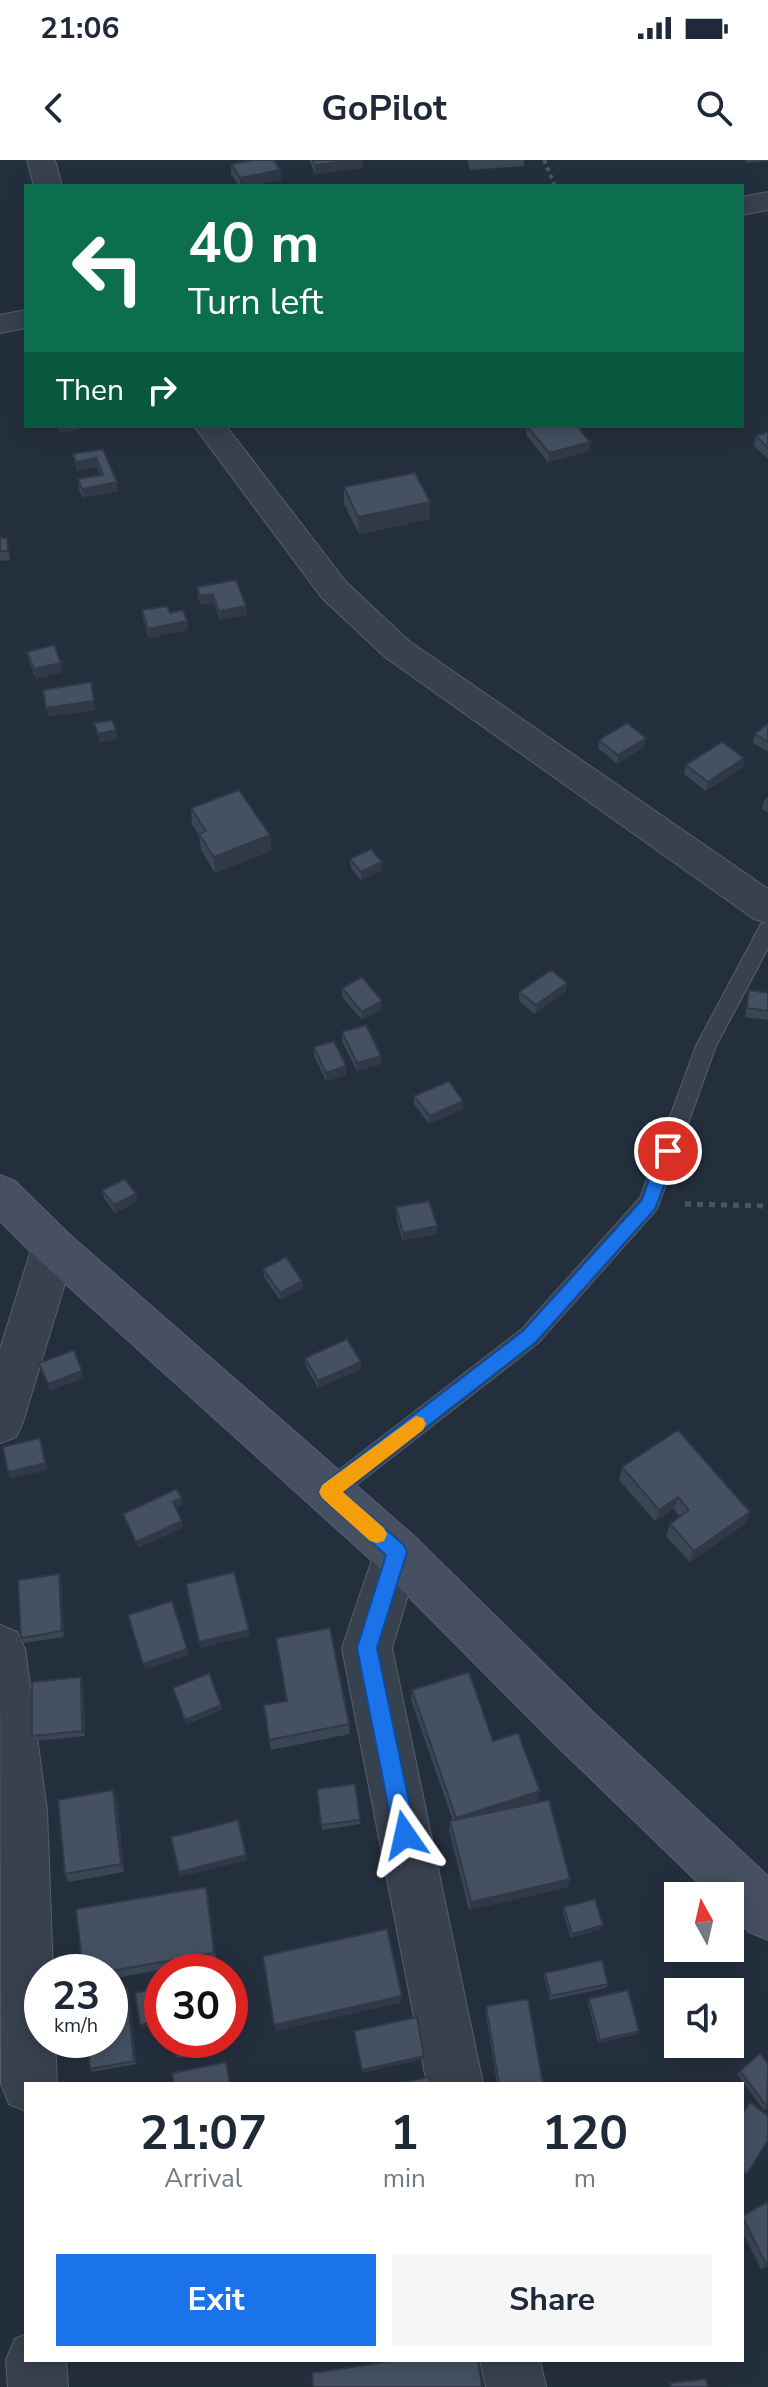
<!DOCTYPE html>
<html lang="en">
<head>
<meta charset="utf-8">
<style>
	:root { --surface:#fff; --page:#f6f6f7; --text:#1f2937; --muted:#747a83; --accent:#1a73e8 }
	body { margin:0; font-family:"Nunito Sans",sans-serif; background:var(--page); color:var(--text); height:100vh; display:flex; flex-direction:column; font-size:30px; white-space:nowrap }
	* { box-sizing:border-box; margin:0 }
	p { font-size:26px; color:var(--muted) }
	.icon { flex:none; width:44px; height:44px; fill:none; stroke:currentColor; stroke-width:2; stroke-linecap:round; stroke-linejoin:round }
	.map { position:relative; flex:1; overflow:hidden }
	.side { position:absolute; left:24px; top:1922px; width:720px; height:280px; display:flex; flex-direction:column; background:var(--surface); border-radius:0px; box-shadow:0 4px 20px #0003 }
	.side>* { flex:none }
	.banner { position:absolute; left:24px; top:24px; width:720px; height:244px; border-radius:0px; box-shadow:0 4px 20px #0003; background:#0b6e4f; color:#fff; overflow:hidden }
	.needle { width:52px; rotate:352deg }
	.fabs { position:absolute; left:664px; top:1722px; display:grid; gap:16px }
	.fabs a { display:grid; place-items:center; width:80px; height:80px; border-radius:0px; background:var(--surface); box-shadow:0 4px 20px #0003; font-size:40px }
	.speed { position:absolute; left:24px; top:1794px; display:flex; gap:16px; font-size:40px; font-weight:700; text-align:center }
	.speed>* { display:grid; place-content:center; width:104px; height:104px; border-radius:50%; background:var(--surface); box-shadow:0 4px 20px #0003; line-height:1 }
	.speed small { font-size:20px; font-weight:400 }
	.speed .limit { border:12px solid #d22; background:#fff; color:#111 }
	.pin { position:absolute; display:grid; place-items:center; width:68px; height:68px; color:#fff; margin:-34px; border:4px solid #fff; border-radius:50%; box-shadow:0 2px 8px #0007 }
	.me { position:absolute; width:88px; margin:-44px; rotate:349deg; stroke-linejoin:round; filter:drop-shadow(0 0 6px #0008) }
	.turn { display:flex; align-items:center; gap:28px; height:168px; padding:0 32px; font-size:36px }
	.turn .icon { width:104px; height:104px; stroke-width:2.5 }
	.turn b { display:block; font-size:56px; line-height:68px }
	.then { display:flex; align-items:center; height:76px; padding:0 32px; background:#0003; gap:16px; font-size:30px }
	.eta { display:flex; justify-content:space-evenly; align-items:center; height:136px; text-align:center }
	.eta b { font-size:48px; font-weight:700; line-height:56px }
	.primary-button { display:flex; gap:16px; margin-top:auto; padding:16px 32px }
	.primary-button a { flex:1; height:92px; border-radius:0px; background:var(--accent); color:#fff; font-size:32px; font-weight:700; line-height:92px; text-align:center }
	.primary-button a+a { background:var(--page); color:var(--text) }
	.status { display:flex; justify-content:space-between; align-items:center; height:56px; padding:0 40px; background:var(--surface); direction:ltr }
	.status svg { height:22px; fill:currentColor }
	header { display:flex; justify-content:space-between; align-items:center; height:104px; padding:0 32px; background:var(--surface); font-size:36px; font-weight:700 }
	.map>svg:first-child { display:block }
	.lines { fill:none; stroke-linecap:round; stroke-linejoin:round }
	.service-casing { stroke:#565f6c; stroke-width:2 }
	.minor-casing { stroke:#565f6c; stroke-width:2 }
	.secondary-casing { stroke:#565f6c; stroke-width:2 }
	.path-far1 { stroke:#44595c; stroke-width:4; stroke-dasharray:4 4; stroke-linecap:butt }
	.path { stroke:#44595c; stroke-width:5; stroke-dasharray:6 6; stroke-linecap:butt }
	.service { fill:#38414e; fill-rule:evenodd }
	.minor { fill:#38414e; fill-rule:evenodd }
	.secondary { fill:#465061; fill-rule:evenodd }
	.wall { fill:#3b4654 }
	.shaded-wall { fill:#303945 }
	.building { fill:#455162; stroke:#303945; stroke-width:2 }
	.route { fill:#1a73e8; stroke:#114b97; stroke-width:2 }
	.slow { fill:#f59e0b }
</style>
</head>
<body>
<div class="status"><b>21:06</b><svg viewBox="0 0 49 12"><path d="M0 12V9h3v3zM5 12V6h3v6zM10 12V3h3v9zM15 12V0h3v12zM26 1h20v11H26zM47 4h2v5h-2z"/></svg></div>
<header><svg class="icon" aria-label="back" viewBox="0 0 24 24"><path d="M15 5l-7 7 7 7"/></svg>GoPilot<svg class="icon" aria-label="search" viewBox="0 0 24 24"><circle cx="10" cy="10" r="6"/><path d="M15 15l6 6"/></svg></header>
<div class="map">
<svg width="768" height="2227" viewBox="0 0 768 2227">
	<rect width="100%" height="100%" fill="#242f3e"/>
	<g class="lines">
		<!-- service casing -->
		<g class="service-casing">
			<path id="service" d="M768 762V788L716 886 657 1049 538 1183 337 1340 329 1343 321 1340 317 1332 321 1324 522 1169 640 1038 696 886 761 764Z"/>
		</g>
		<!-- minor casing -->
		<g class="minor-casing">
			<path id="minor" d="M27 0H55L62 26H34Z
				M768 32V50L742 55V37Z
				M26 150V168L0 173V155Z
				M194 266H226L346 422 409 481 768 729V763L754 759 385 497 322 438Z
				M54 1069 69 1074 76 1087 23 1262 16 1277 0 1283V1189L32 1087 39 1074Z
				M397 1370 414 1376 421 1392 392 1488 483 1924H427L342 1488 380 1376Z
				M0 1465 17 1472 25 1489 47 1651 53 1812H42V1880H55L57 1924H26V1951L9 1944 1 1924Z
				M26 2174V2200H66L68 2227H8L6 2200 15 2179Z
				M480 2200H540L546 2227H486Z"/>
		</g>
		<!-- secondary casing -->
		<g class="secondary-casing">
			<path id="secondary" d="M0 1015 15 1021 69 1074 414 1376 593 1552 768 1716V1780L749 1772 730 1753V1736H712L557 1586 380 1408 39 1100 0 1061Z"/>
		</g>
		<!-- path-far1 -->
		<path class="path-far1" d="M544 0 555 26"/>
		<!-- path -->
		<path class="path" d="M685 1044 768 1046"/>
		<!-- service -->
		<use href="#service" class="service"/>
		<!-- minor -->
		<use href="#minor" class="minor"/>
		<!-- secondary -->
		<use href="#secondary" class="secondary"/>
	</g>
	<!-- wall -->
	<path class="wall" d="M309 0H363V8L315 14Z
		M467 0H524V6L470 10Z
		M745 0H768V1L747 3Z
		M231 4 280 10 281 20 249 26H239L231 14Z
		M527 266 590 282 589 291 548 302 526 275Z
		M768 272V299L754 286 756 276Z
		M103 289 118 331 83 338 79 329 78 319 100 315 97 307 77 311 73 294Z
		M344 327 430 342V359L359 374 344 344Z
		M0 378H7L10 400 0 401Z
		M197 427 247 455 220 460 214 443 201 445 198 437Z
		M142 450 170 453 187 461 188 470 149 478 143 459Z
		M27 492 61 503 63 512 36 519 29 501Z
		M768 565V590L767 591 753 583 755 574Z
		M646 578 644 587 617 604 598 588 599 580Z
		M744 598 743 607 706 631 684 614 686 605Z
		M768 637V653L762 649 764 640Z
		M191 648 270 675 271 691 215 713 201 690 199 675 192 665Z
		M350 699 382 702V710L361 720 351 708Z
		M342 828 382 849 362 860 342 837Z
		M749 830 768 833V860L745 857Z
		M566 831 535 854 519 841V832Z
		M342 872 381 904 357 911 342 881Z
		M314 887 346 915 326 921 314 896Z
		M414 936 463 949 429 964 414 944Z
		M102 1030 136 1034 137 1042 115 1053 104 1038Z
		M396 1047 437 1074 402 1080 396 1055Z
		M263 1109 303 1128 280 1140 264 1117Z
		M305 1198 361 1202V1209L318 1228 305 1205Z
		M622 1307 746 1363 690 1402 666 1376 670 1364 680 1357 674 1349 655 1361 619 1320Z
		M59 1414 61 1420 64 1477 24 1483 21 1478Z
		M83 1523 85 1576 35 1581 32 1576Z
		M412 1530 493 1581 540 1631 538 1640 521 1646 568 1727 469 1750 449 1670 450 1661H453L411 1540Z
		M286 1541 349 1564 350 1574 271 1590 264 1545Z
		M355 1624 360 1664 322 1670 317 1629Z
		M113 1630 117 1640 124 1712 69 1722 65 1714Z
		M208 1735 216 1800 110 1819V1812H83Z
		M564 1747 602 1769 571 1778 563 1752Z
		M545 1813 608 1824 606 1828 550 1840 544 1816Z
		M129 1831 136 1904 92 1912 90 1909Z
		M589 1839 639 1871 637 1874 598 1883 588 1843Z
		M486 1846 543 1924H497L485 1849Z
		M198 1880 200 1894 177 1898 176 1895Z
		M760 1893 768 1947 764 1950 737 1914Z
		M742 2056 768 2105 761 2109 742 2071Z"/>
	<!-- shaded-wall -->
	<path class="shaded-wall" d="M354 0H363V8L315 14V5Z
		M280 10 281 20 249 26H240V18Z
		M57 266H78V270L58 273Z
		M590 282 589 291 548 302 549 293Z
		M96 298 97 307 77 311 76 302Z
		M117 322 118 331 83 338 82 329Z
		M430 342V359L359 374 358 357Z
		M213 434 214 443 201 445 200 436Z
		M246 446 247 455 220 460 219 451Z
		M187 461 188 470 149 478 148 469Z
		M61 503 63 512 36 519 34 509Z
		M94 541 96 550 48 557 46 548Z
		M116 570 117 579 99 583 98 574Z
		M646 578 644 587 617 604 618 595Z
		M744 598 743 607 706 631 708 622Z
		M270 675 271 691 215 713 214 697Z
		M382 702V710L361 720V712Z
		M567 823 566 831 535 854 536 845Z
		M382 841V849L362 860V852Z
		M381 896V904L357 911V903Z
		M346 906V915L326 921V913Z
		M463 941V949L429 964 430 956Z
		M136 1034 137 1042 115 1053 114 1045Z
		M437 1066V1074L402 1080 403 1073Z
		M302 1121 303 1128 280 1140V1133Z
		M361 1202V1209L318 1228V1221Z
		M82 1211 84 1218 50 1231 48 1224Z
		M40 1278 48 1310 10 1319 8 1312Z
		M678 1337 674 1349 655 1361 659 1350Z
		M182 1338 183 1345 174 1349 173 1342Z
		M750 1352 746 1363 690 1402 694 1391Z
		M182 1361 183 1368 138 1388 136 1382Z
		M59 1414 61 1420 64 1477 62 1471Z
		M249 1470 250 1476 201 1488 199 1482Z
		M187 1489 189 1495 145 1510 143 1504Z
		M81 1517 83 1523 85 1576 82 1571Z
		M221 1545 222 1550 186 1565 185 1560Z
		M113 1630 117 1640 124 1712 121 1704Z
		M540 1631 538 1640 455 1667 456 1658Z
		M246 1695 247 1700 180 1717 179 1712Z
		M570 1719 568 1727 469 1750 471 1742Z
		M206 1727 208 1735 216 1800 214 1793Z
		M603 1765 602 1769 571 1778 572 1774Z
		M127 1828 129 1831 136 1904 134 1901Z
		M402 1836 401 1843 276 1871 274 1865Z
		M162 1860V1864L142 1868 140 1865Z
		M639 1871 637 1874 598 1883 600 1880Z
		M424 1896V1899L362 1913V1910Z"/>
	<!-- building -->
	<path class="building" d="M254 0H274L280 10 240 18 231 4Z
		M313 0H354L315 5Z
		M527 266H577L590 282 549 293Z
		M768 272V288L756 276Z
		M103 289 117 322 82 329 78 319 103 315 96 298 76 302 73 294Z
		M415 313 430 342 358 357 344 327Z
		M0 378H7L8 391H0Z
		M236 420 246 446 219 451 213 434 200 436 197 427Z
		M167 446 170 453 183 450 187 461 148 469 142 450Z
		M54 485 61 503 34 509 27 492Z
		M91 522 94 541 46 548 43 530Z
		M112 560 116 570 98 574 94 563Z
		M627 563 646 578 618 595 599 580Z
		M767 564 768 565V582L755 574Z
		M722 582 744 598 708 622 686 605Z
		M239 630 270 675 214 697 199 674 206 671 191 648Z
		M371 689 382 702 361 712 350 699Z
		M551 810 567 823 536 845 519 832Z
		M362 817 382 841 362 852 342 828Z
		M749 830 768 833V851L747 848Z
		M366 865 381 896 357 903 342 872Z
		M334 881 346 906 326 913 314 887Z
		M449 921 463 941 430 956 414 936Z
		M125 1019 136 1034 114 1045 102 1030Z
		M429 1041 437 1066 403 1073 396 1047Z
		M286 1097 302 1121 280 1133 263 1109Z
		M347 1179 361 1202 318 1221 305 1198Z
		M74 1190 82 1211 48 1224 39 1203Z
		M678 1270 750 1352 694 1391 670 1364 689 1350 678 1337 659 1350 622 1307Z
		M40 1278 45 1303 8 1312 3 1287Z
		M176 1329 182 1338 173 1342 182 1361 136 1382 123 1354Z
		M234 1412 249 1470 199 1482 186 1424Z
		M59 1414 62 1471 21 1478 18 1420Z
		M172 1441 187 1489 143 1504 128 1455Z
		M330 1468 349 1564 269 1580 264 1545 287 1541 276 1478Z
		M469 1512 493 1581 518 1573 540 1631 456 1658 412 1530Z
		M209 1513 221 1545 185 1560 173 1528Z
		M81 1517 82 1571 32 1576V1522Z
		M355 1624 360 1660 321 1665 317 1629Z
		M113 1630 121 1704 65 1714 58 1640Z
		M549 1640 570 1719 471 1742 450 1661Z
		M238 1660 246 1695 179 1712 171 1677Z
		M206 1727 214 1793 105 1812H83L76 1749Z
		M595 1739 603 1765 572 1774 564 1747Z
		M387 1769 402 1836 274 1865 263 1796Z
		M602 1800 608 1824 551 1836 545 1813Z
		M162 1827V1860L140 1865 135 1833Z
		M127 1828 134 1901 90 1909 87 1880H110V1831Z
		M628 1830 639 1871 600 1880 589 1839Z
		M528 1839 543 1924H499L486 1846Z
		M417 1857 424 1896 362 1910 354 1871Z
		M174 1880H197L198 1891 176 1895Z
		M760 1893 768 1904 767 1947 740 1911Z
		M226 1902 230 1924H174L172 1913Z
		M429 1917 431 1924H395Z
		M750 1942 768 1956V1980L747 2014 742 2011V1955Z
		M768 2042V2105L767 2106 742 2056Z
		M398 2200H478L482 2227H313L312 2213Z
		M706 2219 708 2227H671L670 2223Z"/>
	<!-- route -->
	<path class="route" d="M668 984 677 991 655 1049 536 1182 343 1332 404 1385 407 1392 377 1488 416 1675 412 1682 405 1685 397 1682 394 1675 357 1488 386 1395 322 1338 319 1332 322 1325 523 1171 642 1040 659 991Z"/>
	<!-- slow -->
	<path class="slow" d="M416 1256 423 1258 426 1264 423 1270 343 1332 384 1368 387 1374 384 1381 377 1383 370 1381 322 1338 319 1332 322 1325Z"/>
</svg>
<div class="fabs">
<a><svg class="needle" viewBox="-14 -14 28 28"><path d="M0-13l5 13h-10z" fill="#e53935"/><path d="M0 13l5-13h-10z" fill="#747a83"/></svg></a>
<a><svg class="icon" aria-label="sound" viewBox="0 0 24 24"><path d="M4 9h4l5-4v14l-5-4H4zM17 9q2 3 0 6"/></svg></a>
</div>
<div class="speed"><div>23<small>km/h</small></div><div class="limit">30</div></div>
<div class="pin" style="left:668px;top:991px;background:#d93025"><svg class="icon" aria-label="arrive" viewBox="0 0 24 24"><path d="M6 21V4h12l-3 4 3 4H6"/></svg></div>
<svg class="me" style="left:405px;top:1675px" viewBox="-20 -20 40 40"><path d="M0-17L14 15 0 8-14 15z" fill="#1a73e8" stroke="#fff" stroke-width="4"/></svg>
<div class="banner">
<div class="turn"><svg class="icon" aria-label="left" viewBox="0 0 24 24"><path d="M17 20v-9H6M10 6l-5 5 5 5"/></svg><div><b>40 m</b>Turn left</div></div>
<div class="then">Then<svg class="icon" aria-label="right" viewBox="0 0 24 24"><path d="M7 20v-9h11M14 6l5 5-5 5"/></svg></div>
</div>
<section class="side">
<div class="eta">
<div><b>21:07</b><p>Arrival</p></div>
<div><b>1</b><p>min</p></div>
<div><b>120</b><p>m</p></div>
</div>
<div class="primary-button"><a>Exit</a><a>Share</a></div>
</section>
</div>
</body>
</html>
